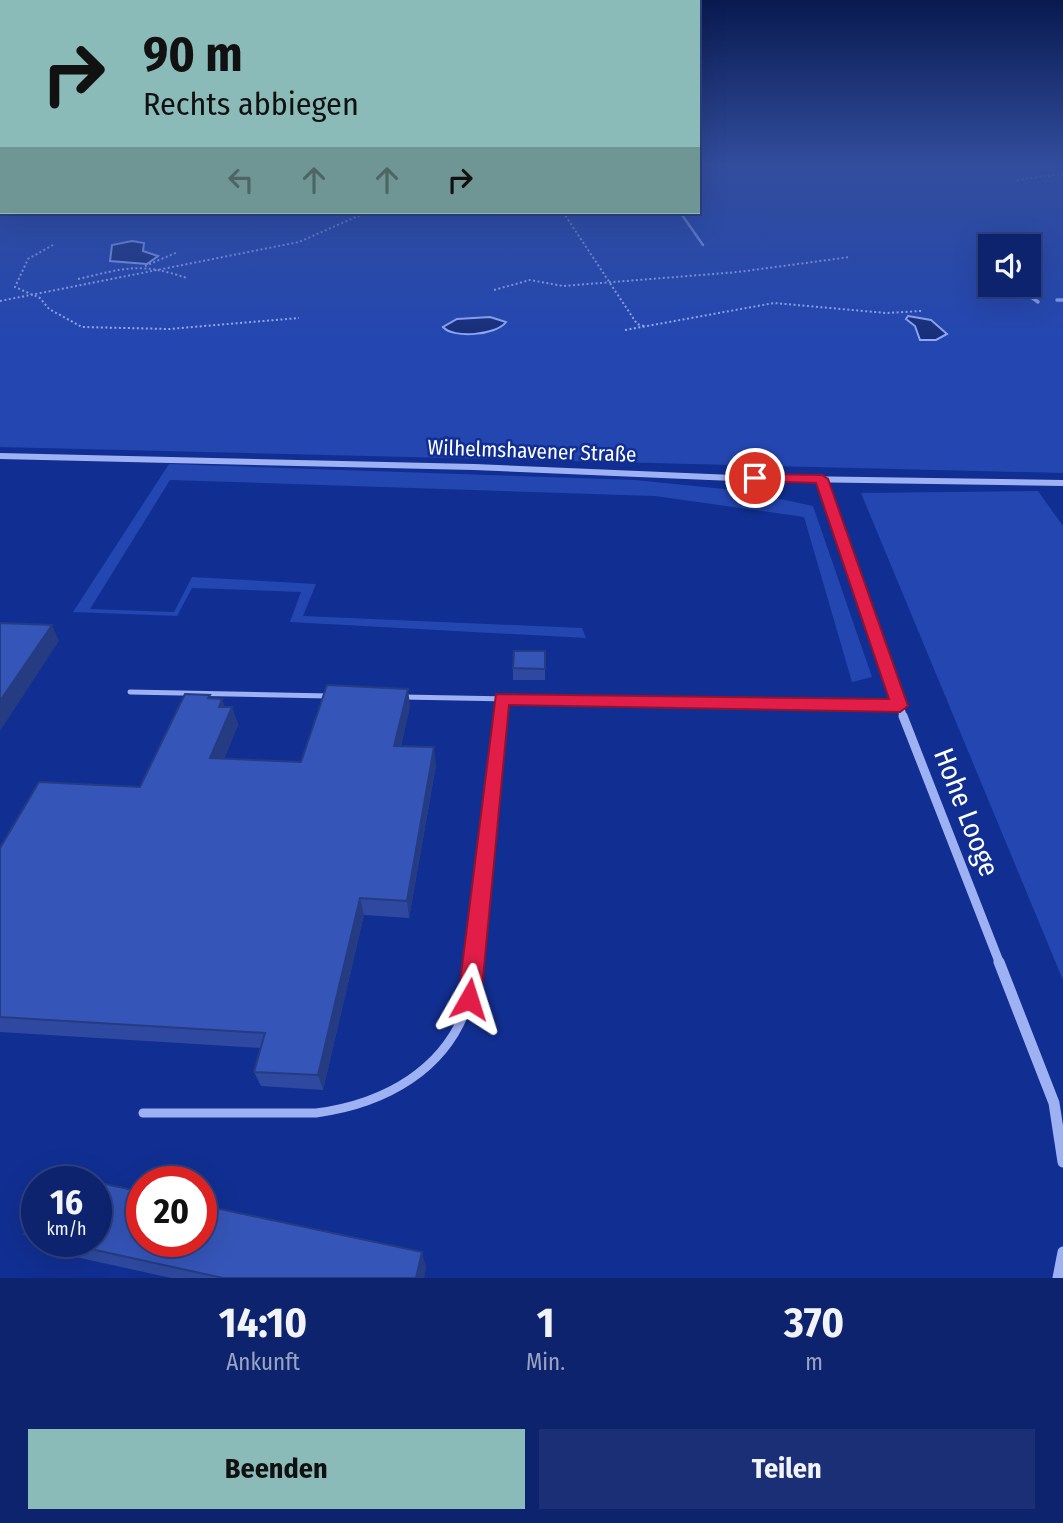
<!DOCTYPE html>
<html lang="de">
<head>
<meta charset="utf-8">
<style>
	:root { --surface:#0d236e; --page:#1b2f76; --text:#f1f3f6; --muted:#9aa4c2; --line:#2d4081; --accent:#8bbbb9 }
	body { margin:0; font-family:"Fira Sans Condensed",sans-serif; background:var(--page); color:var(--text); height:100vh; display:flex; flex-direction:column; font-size:26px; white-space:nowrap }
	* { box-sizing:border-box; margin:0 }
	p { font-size:23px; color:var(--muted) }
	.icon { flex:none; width:38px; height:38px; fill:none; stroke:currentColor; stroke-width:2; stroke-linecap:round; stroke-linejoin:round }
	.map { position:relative; height:1278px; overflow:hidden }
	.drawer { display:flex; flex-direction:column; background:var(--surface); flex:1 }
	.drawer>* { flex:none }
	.banner { position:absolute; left:0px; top:0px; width:700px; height:214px; box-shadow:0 7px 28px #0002,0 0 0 2px var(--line); background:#8bbbb9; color:#111; overflow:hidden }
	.tools { position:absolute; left:978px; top:234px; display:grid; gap:14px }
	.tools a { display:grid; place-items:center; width:63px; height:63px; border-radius:0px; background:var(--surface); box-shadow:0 7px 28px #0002,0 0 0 2px var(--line); font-size:35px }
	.speed { position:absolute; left:21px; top:1166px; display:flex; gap:14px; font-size:35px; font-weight:700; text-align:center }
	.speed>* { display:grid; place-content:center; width:91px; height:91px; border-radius:50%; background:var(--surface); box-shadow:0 7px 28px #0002,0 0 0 2px var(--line); line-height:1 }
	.speed small { font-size:18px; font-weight:400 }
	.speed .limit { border:10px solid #d22; background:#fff; color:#111 }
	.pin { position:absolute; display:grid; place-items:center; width:60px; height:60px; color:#fff; margin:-30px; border:4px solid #fff; border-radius:50%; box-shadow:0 2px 7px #0007 }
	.me { position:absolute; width:77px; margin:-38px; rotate:6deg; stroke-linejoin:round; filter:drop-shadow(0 0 5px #0008) }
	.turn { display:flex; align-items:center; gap:24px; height:147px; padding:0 28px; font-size:32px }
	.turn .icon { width:91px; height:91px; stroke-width:2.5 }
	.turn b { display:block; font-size:49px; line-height:60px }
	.lanes { display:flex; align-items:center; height:66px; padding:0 28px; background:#0003; justify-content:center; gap:35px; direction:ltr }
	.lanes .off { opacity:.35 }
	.eta { display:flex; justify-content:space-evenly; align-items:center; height:119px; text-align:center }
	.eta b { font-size:42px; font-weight:700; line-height:49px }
	.button { display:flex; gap:14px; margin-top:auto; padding:14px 28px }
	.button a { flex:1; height:80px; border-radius:0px; background:var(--accent); color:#111; font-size:28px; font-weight:700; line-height:80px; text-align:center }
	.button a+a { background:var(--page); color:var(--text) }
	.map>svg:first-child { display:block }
	.green { fill:#2346b1; fill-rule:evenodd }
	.water { fill:#172d79; stroke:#8faaf6; stroke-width:2 }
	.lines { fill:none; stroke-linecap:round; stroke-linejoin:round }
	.stream-far1 { stroke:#8faaf6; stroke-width:2.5 }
	.stream { stroke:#8faaf6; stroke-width:3.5 }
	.path { stroke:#9eb2f3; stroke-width:2; stroke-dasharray:2 2.5; stroke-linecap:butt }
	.service-far2 { stroke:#9eb2f3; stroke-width:5 }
	.service-far1 { stroke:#9eb2f3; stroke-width:6 }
	.service { stroke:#9eb2f3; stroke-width:9 }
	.minor-far3 { stroke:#9eb2f3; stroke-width:5 }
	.minor-far2 { stroke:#9eb2f3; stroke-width:7 }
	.minor-far1 { stroke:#9eb2f3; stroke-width:9 }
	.minor { stroke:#9eb2f3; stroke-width:11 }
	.tertiary { fill:#9eb2f3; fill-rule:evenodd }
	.wall { fill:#2e499f }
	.shaded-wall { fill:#253c82 }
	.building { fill:#3555b9; stroke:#253c82; stroke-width:2 }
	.route { fill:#e11d48; stroke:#92132f; stroke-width:2 }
	.labels { text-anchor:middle; stroke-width:5; stroke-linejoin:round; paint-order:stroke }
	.far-street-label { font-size:21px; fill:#fff; stroke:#112f92 }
	.near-street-label { font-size:28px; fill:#fff; stroke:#112f92 }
</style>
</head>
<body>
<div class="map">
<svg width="1063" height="1278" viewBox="0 0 1063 1278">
	<rect width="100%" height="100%" fill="#112f92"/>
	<!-- green -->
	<path class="green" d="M0 164 2 212H698V164H1063V473L0 447ZM990 247H1029V285H990Z
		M169 464 635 480 744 491 813 506 872 677 852 682 804 517 655 496 170 480 90 609 174 612 192 577 316 584 303 616 582 628 586 638 290 622 301 592 192 588 177 616 73 612Z
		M1038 491 1063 526V980L861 493Z"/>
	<!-- water -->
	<path class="water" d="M132 241 144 243 143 251 158 256 147 264 110 261 112 245Z
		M908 316 931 320 947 334 936 340H920L915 326 906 319Z
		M490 317 506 322C497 335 453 339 443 327L457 319Z"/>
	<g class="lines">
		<!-- stream-far1 -->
		<path class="stream-far1" d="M680 212 703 245"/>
		<!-- stream -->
		<path class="stream" d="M1015 285 1038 302
			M1057 300H1063"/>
		<!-- path -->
		<path class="path" d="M1017 180 1063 174
			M563 212 637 324 644 326
			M53 245 28 259 15 287 40 298 49 309 82 327 169 329 299 318
			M145 266 178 252
			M78 279C126 268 139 262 187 278
			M494 290 530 280 563 286 738 272 850 257
			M0 301 299 242 367 212
			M625 330 774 303 886 313 921 311"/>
		<!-- service-far2 -->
		<path class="service-far2" d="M130 692 329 696
			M402 697 899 706
			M500 718 502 699"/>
		<!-- service-far1 -->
		<path class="service-far1" d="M473 964 500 716"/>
		<!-- service -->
		<path class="service" d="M143 1113H316C384 1104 448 1070 469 1000 472 988 472 974 473 962"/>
		<!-- minor-far3 -->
		<path class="minor-far3" d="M822 479 838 525"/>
		<!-- minor-far2 -->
		<path class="minor-far2" d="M837 523 904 718"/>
		<!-- minor-far1 -->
		<path class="minor-far1" d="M903 716 1000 964"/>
		<!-- minor -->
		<path class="minor" d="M999 962 1054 1103 1063 1162
			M1058 1278 1063 1252"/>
		<!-- tertiary -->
		<path class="tertiary" d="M0 453 474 464 733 475 1063 480V486L733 481 474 470 0 459Z"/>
	</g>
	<!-- wall -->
	<path class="wall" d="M545 651V680H513V668Z
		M211 698 225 707H232L238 725 224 759 301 762 410 706 401 746 436 765 409 918 364 915 323 1090 261 1086 254 1072 261 1048 0 1032V848L140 787Z
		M37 1209V1241H96L426 1267 424 1278H171L44 1250 24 1234Z"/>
	<!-- shaded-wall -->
	<path class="shaded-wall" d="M52 625 59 641 0 731V701Z
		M408 689 410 706 397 764 394 746Z
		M222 699 228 716 219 707Z
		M232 707 238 725 217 775 210 758Z
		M434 747 436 765 409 918 407 901Z
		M360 898 364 915 323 1090 318 1075Z
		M422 1252 426 1267 424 1278H416Z"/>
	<!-- building -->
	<path class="building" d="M0 623 52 625 0 701Z
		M514 651H545V669L513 668Z
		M327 685 408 689 394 746 434 747 407 901 360 898 318 1075 254 1072 265 1033 0 1017V848L39 782 140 787 185 694 210 695 208 698 222 699 219 707H232L210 758 301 762Z
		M55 1174 91 1181H51Z
		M96 1182 142 1192V1241H201V1205L422 1252 416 1278H223L54 1241H96Z
		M37 1209V1237L24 1234Z"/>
	<!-- sky -->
	<linearGradient id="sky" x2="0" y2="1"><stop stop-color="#091a50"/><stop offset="0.48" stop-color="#324d9d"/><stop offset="1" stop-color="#324d9d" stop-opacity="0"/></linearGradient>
	<rect width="1063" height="343" fill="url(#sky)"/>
	<!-- route -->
	<path class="route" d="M755 474 822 475 828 479 908 706 900 712 509 705 481 999 477 1007 469 1010 461 1007 458 999 496 694 889 699 816 483 750 481V475Z"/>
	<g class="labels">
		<!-- far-street labels -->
		<g class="far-street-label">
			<text transform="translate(532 451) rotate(2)" y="7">Wilhelmshavener Straße</text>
		</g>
		<!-- near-street labels -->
		<g class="near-street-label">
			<text transform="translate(967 812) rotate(69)" y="10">Hohe Looge</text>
		</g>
	</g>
</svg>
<div class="tools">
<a><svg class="icon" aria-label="sound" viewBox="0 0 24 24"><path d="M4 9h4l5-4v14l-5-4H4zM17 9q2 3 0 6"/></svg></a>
</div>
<div class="speed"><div>16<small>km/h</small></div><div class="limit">20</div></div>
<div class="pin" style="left:755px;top:478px;background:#d93025"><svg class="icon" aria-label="arrive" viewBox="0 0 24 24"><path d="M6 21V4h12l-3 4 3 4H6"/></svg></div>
<svg class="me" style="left:469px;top:999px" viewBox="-20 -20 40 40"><path d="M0-17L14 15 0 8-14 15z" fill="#e11d48" stroke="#fff" stroke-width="4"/></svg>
<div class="banner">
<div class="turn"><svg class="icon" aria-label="right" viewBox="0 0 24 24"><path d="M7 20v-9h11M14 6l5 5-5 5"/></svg><div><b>90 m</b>Rechts abbiegen</div></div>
<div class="lanes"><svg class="icon off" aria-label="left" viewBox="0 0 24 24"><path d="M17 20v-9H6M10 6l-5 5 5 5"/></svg><svg class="icon off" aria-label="ahead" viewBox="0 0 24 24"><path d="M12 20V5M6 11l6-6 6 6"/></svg><svg class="icon off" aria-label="ahead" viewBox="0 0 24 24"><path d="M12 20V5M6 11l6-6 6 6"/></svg><svg class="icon" aria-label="right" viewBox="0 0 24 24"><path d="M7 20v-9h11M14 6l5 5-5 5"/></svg></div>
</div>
</div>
<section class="drawer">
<div class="eta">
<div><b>14:10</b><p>Ankunft</p></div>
<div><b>1</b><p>Min.</p></div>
<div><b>370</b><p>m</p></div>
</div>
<div class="button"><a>Beenden</a><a>Teilen</a></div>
</section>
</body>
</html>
